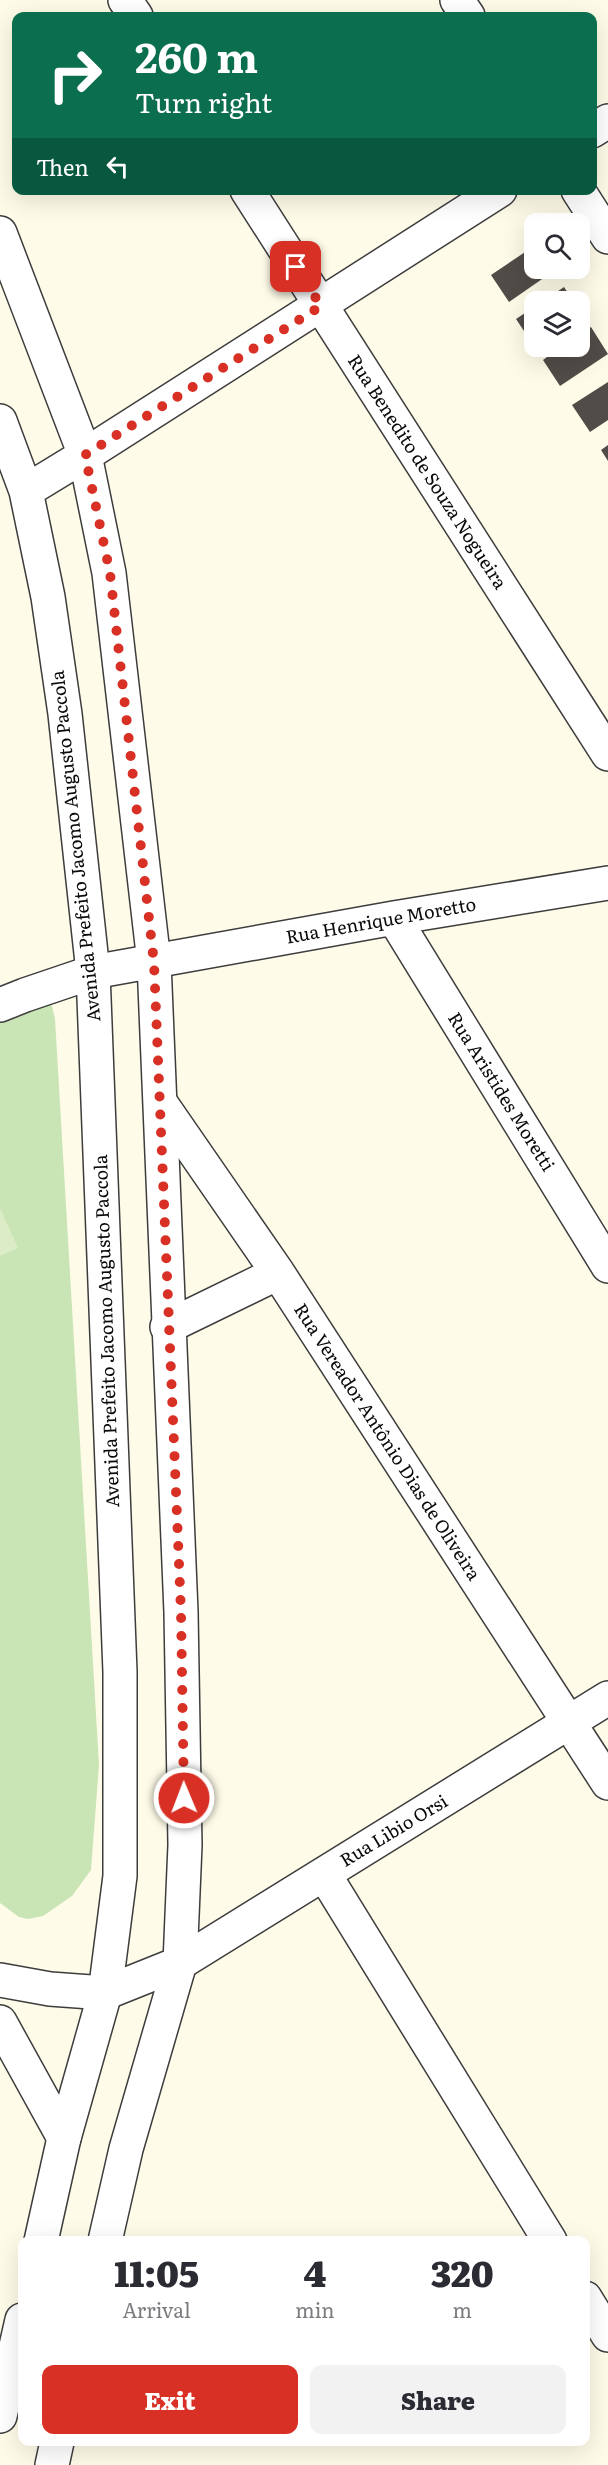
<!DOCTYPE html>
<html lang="en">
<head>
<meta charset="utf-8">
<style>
	:root { --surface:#fff; --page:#f2f2f3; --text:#2b2b33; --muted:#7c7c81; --accent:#d93025 }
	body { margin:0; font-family:Literata,serif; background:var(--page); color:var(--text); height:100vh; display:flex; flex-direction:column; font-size:22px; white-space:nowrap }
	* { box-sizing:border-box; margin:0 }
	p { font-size:20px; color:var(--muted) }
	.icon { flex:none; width:33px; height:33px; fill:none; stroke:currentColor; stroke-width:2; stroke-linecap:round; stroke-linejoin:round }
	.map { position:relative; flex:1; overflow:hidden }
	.panel { position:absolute; left:18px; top:2236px; width:572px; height:210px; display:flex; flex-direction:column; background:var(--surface); border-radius:12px; box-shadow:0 6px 24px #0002 }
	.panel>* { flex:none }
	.hud { position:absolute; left:12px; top:12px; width:585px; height:183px; border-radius:12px; box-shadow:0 6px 24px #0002; background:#0b6e4f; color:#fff; overflow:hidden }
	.controls { position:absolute; left:524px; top:213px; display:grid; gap:12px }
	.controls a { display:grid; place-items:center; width:66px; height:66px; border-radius:12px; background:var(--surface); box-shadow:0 6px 24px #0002; font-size:30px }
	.pin { position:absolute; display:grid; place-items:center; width:51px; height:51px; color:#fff; margin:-26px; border-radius:12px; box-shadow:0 3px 9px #0006 }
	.me { position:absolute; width:66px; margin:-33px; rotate:359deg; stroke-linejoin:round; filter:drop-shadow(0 0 4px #0008) }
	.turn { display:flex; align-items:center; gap:21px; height:126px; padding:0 24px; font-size:27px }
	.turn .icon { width:78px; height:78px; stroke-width:2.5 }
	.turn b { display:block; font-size:42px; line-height:51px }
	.then { display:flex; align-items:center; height:57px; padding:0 24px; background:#0003; gap:12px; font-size:22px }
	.eta { display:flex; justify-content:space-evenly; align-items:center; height:102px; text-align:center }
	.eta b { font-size:36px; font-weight:800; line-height:42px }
	.primary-button { display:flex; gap:12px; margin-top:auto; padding:12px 24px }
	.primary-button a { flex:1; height:69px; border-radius:12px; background:var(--accent); color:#fff; font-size:24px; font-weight:800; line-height:69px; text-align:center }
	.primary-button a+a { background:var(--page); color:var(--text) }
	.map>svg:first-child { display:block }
	.green { fill:#cae5b5 }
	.pitch { fill:#dcecc6 }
	.building { fill:#514c47 }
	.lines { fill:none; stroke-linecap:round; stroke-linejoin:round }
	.minor-casing { stroke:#3d3d3d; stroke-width:36 }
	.tertiary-casing { stroke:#3d3d3d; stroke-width:36 }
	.minor { stroke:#fff; stroke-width:33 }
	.tertiary { stroke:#fff; stroke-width:33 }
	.route { stroke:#d93025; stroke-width:10; stroke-dasharray:0 18 }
	.labels { text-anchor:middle; stroke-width:6; stroke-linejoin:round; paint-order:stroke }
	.street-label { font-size:18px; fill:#0a0a0a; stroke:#fff }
</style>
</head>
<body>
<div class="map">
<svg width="608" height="2465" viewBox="0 0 608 2465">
	<rect width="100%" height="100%" fill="#fefbe8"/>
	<!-- green -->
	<path class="green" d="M42 999 52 1006 55 1019 99 1765 91 1870 72 1896 43 1916 28 1919 19 1917 0 1903V1014Z"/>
	<!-- pitch -->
	<path class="pitch" d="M0 1208 18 1248 0 1256Z"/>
	<!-- building -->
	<path class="building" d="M534 246V268H558L509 302 491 275Z
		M564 287 574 302H542Z
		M534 307V346L516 319Z
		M591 327 608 354 560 386 543 360 562 346H579V335Z
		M608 382V420L590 432 572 405Z
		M608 445V461L601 450Z"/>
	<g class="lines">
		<!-- minor casing -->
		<g class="minor-casing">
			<path id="minor" d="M125 0 136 16
				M457 0 468 16
				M592 131 608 121
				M247 190 608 754
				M578 190 608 237
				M85 455 500 190
				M394 918 608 1266
				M0 1005 25 995 93 972 394 918 608 883
				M162 1105 278 1273 608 1783
				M167 1327 278 1273
				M324 1874 550 2241
				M0 1980 50 1989 105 1993 180 1963 608 1698
				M0 2022 64 2138
				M585 2298 608 2335"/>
		</g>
		<!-- tertiary casing -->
		<g class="tertiary-casing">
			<path id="tertiary" d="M0 233 85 455 109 573 154 962 181 1612 185 1845 180 1963 126 2149 105 2241
				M0 421 26 491 48 597 65 714 93 972 120 1672V1876L105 1993 64 2138 41 2241
				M26 491 85 455
				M0 2416 22 2320
				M52 2465 57 2442"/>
		</g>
		<!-- minor -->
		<use href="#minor" class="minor"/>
		<!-- tertiary -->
		<use href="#tertiary" class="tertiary"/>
	</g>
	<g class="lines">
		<!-- route -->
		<path class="route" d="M184 1798 181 1612 154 963 110 573 85 455 321 306 296 267"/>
	</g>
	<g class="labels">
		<!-- street labels -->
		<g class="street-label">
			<text transform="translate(427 472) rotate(57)" y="6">Rua Benedito de Souza Nogueira</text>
			<text transform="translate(76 846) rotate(-96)" y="6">Avenida Prefeito Jacomo Augusto Paccola</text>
			<text transform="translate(381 921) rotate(-10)" y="6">Rua Henrique Moretto</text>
			<text transform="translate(501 1092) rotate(58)" y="6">Rua Aristides Moretti</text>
			<text transform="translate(107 1331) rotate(-92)" y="6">Avenida Prefeito Jacomo Augusto Paccola</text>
			<text transform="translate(387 1442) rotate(57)" y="6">Rua Vereador Antônio Dias de Oliveira</text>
			<text transform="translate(394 1831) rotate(-31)" y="6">Rua Libio Orsi</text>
		</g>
	</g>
</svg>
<div class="controls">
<a><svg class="icon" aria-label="search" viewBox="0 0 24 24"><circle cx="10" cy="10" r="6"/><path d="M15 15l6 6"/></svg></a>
<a><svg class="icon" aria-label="layers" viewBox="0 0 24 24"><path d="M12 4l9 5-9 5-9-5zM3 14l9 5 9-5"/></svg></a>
</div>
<div class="pin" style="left:296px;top:267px;background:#d93025"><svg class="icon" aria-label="arrive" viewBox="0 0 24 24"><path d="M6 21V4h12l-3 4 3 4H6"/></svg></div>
<svg class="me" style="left:184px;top:1798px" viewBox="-20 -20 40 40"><circle r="17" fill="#d93025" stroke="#fff" stroke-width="3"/><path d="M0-11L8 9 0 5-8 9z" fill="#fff"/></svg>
<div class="hud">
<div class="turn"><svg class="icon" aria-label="right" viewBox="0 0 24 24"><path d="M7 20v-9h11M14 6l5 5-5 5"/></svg><div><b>260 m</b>Turn right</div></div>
<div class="then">Then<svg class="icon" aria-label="left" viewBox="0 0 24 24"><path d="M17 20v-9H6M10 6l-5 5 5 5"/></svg></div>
</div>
<section class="panel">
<div class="eta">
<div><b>11:05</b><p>Arrival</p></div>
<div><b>4</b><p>min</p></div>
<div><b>320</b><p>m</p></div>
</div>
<div class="primary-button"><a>Exit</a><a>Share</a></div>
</section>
</div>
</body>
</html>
